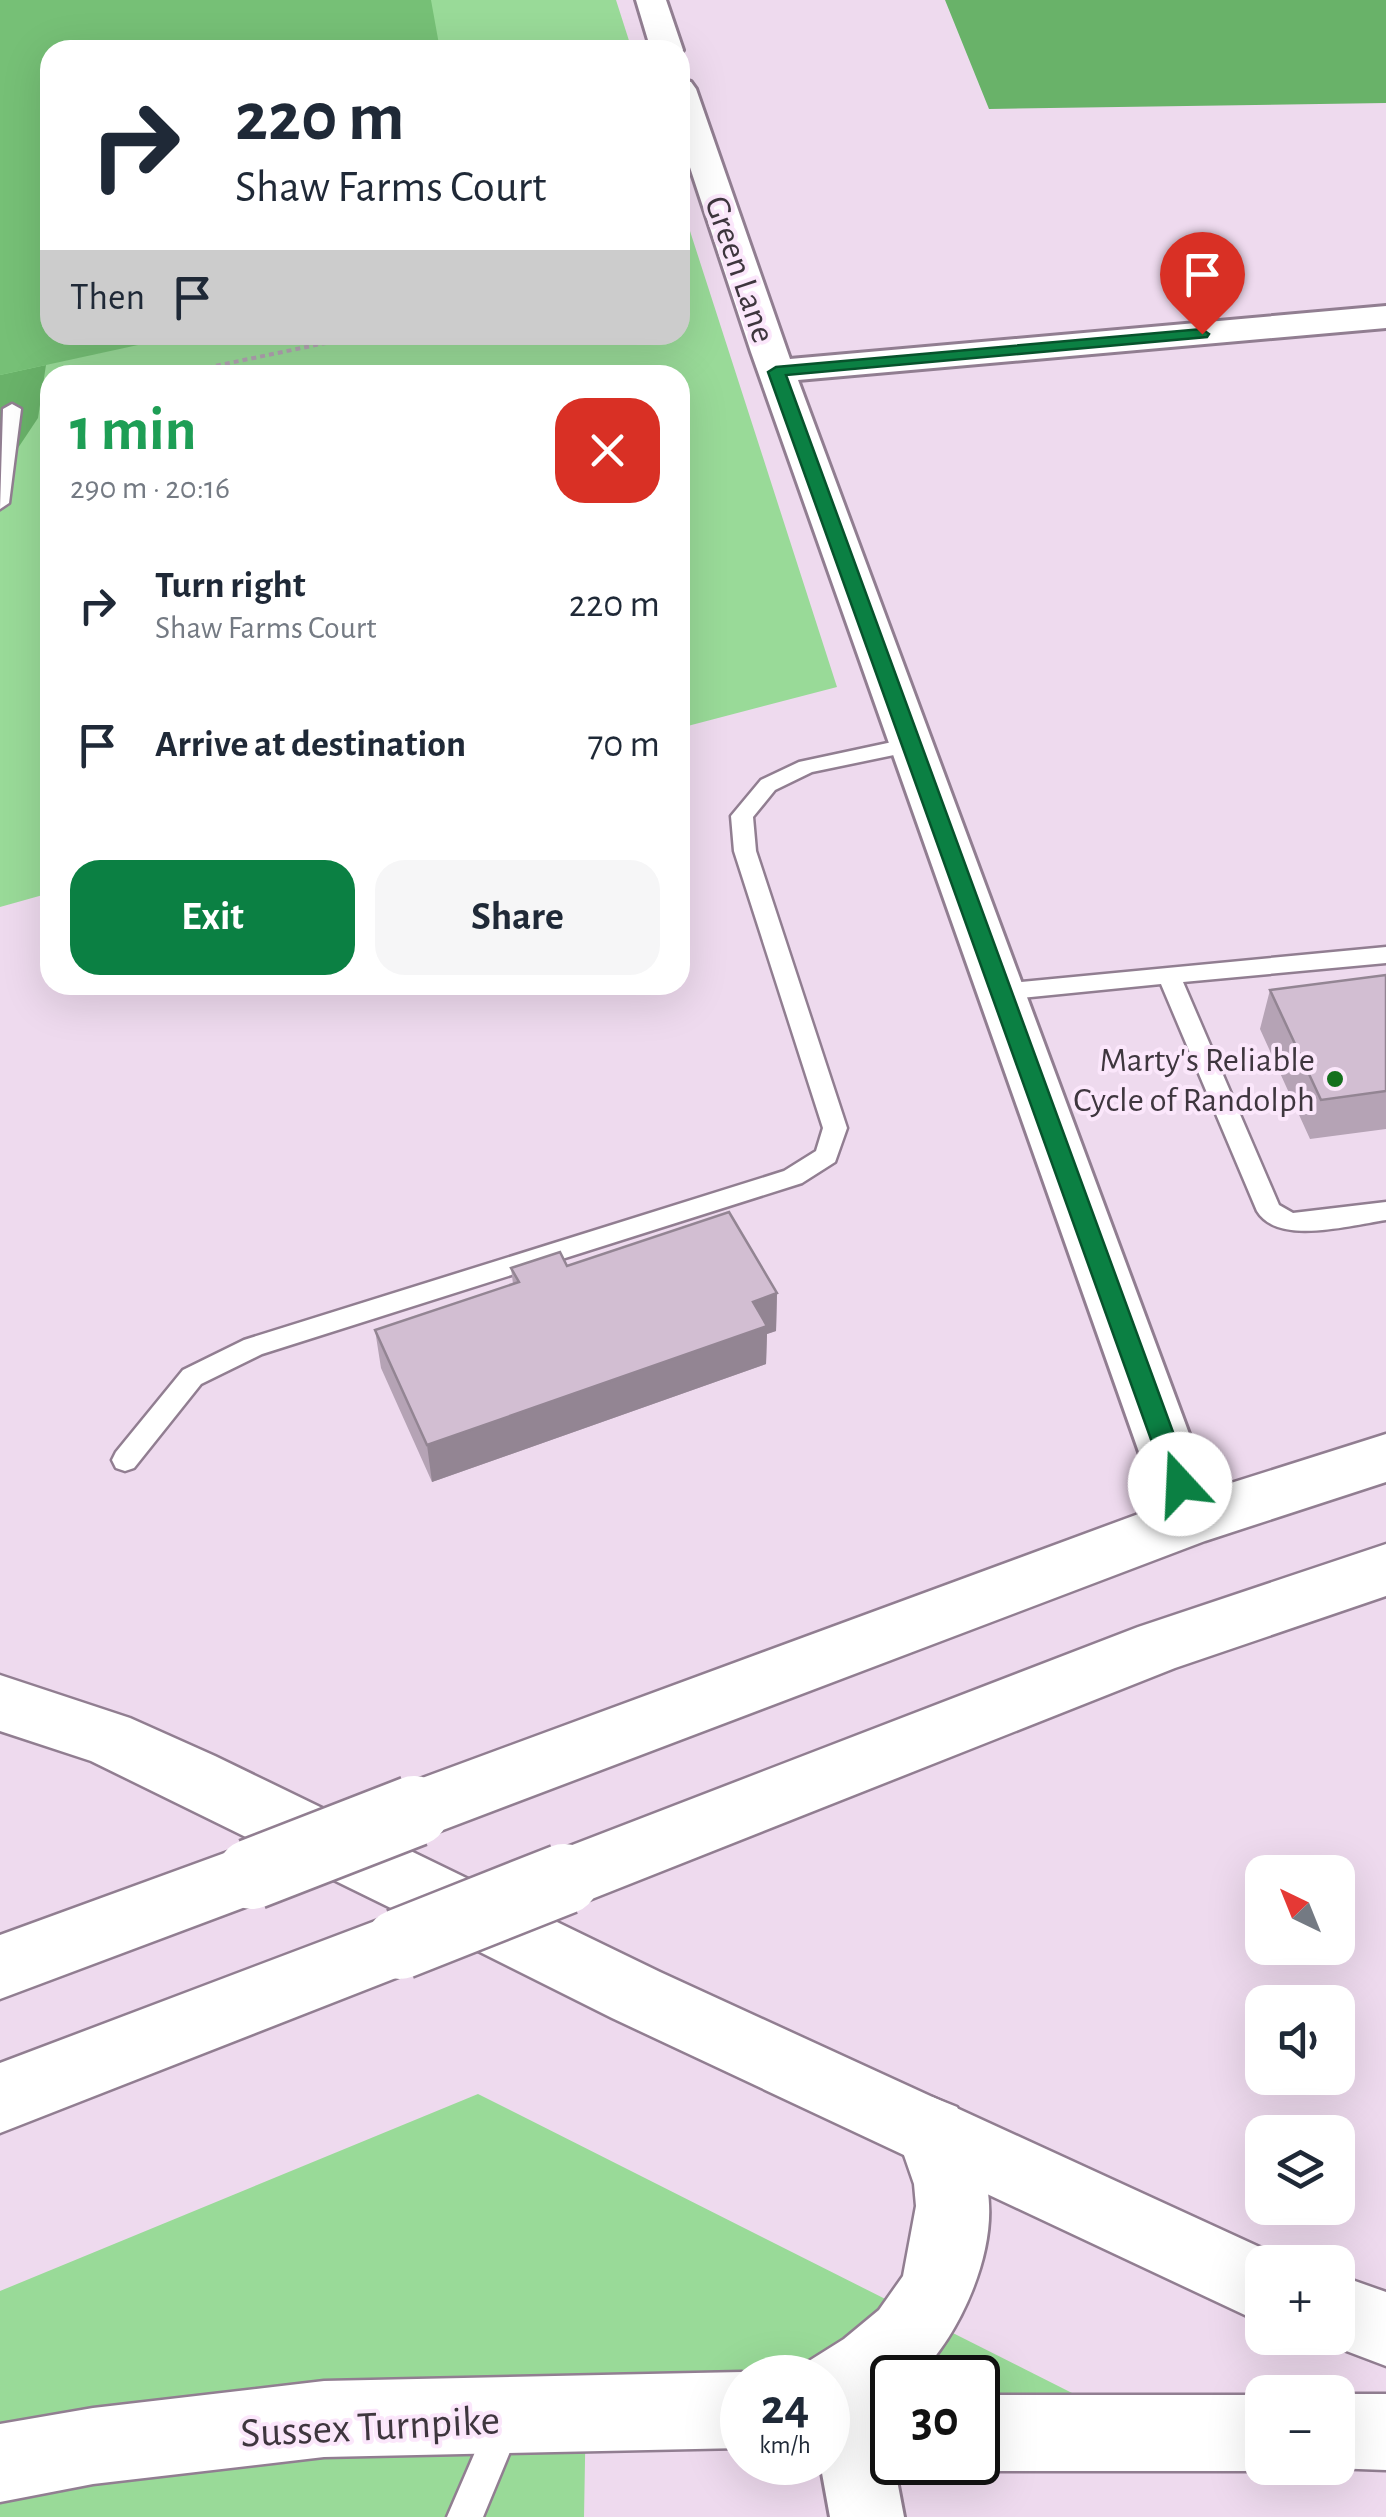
<!DOCTYPE html>
<html lang="en">
<head>
<meta charset="utf-8">
<style>
	:root { --surface:#fff; --page:#f6f6f7; --text:#1f2937; --muted:#747a83; --accent:#0b8043 }
	body { margin:0; font-family:"Alegreya Sans",sans-serif; background:var(--page); color:var(--text); height:100vh; display:flex; flex-direction:column; font-size:38px; white-space:nowrap }
	* { box-sizing:border-box; margin:0 }
	p { font-size:32px; color:var(--muted) }
	.icon { flex:none; width:55px; height:55px; fill:none; stroke:currentColor; stroke-width:2; stroke-linecap:round; stroke-linejoin:round }
	.map { position:relative; flex:1; overflow:hidden }
	.details { position:absolute; left:40px; top:365px; width:650px; height:630px; display:flex; flex-direction:column; background:var(--surface); border-radius:30px; box-shadow:0 10px 40px #0002 }
	.details>* { flex:none }
	.hud { position:absolute; left:40px; top:40px; width:650px; height:305px; border-radius:30px; box-shadow:0 10px 40px #0002; background:#fff; color:var(--text); overflow:hidden }
	.needle { width:65px; rotate:317deg }
	.controls { position:absolute; left:1245px; top:1855px; display:grid; gap:20px }
	.controls a { display:grid; place-items:center; width:110px; height:110px; border-radius:20px; background:var(--surface); box-shadow:0 10px 40px #0002; font-size:50px }
	.speed { position:absolute; left:720px; top:2355px; display:flex; gap:20px; font-size:50px; font-weight:700; text-align:center }
	.speed>* { display:grid; place-content:center; width:130px; height:130px; border-radius:50%; background:var(--surface); box-shadow:0 10px 40px #0002; line-height:1 }
	.speed small { font-size:25px; font-weight:400 }
	.speed .limit { border:5px solid #111; border-radius:15px; background:#fff; color:#111 }
	.pin { position:absolute; display:grid; place-items:center; width:85px; height:85px; color:#fff; margin:-102px -42px; border-radius:50% 50% 50% 0; rotate:-45deg; box-shadow:0 0 10px #0007 }
	.pin .icon { rotate:45deg }
	.me { position:absolute; width:110px; margin:-55px; rotate:340deg; stroke-linejoin:round; filter:drop-shadow(0 0 8px #0008) }
	.turn { display:flex; align-items:center; gap:35px; height:210px; padding:0 30px; font-size:45px }
	.turn .icon { width:130px; height:130px; stroke-width:2.5 }
	.turn b { display:block; font-size:70px; line-height:85px }
	.then { display:flex; align-items:center; height:95px; padding:0 30px; background:#0003; gap:20px; font-size:38px }
	.round { display:grid; place-items:center; flex:none; width:105px; height:105px; border-radius:30px; background:var(--page) }
	.head { display:flex; align-items:center; justify-content:space-between; height:170px; padding:0 30px }
	h1 { font-size:60px; font-weight:600; line-height:75px; color:#1e9e55 }
	.cta { display:flex; gap:20px; margin-top:auto; padding:20px 30px }
	.cta a { flex:1; height:115px; border-radius:30px; background:var(--accent); color:#fff; font-size:40px; font-weight:600; line-height:115px; text-align:center }
	.cta a+a { background:var(--page); color:var(--text) }
	ul { padding:0; list-style:none }
	li { display:flex; align-items:center; gap:30px; height:140px; padding:0 30px }
	li div { flex:1 }
	li b { display:block; font-size:38px }
	li em { font-style:normal }
	.map>svg:first-child { display:block }
	.green { fill:#99da98 }
	.forest { fill:#69b269 }
	.water { fill:#76c076 }
	.lines { fill:none; stroke-linecap:round; stroke-linejoin:round }
	.service-casing { stroke:#917e91; stroke-width:5 }
	.minor-casing { stroke:#917e91; stroke-width:6 }
	.secondary-casing { stroke:#917e91; stroke-width:5 }
	.trunk-casing { stroke:#917e91; stroke-width:5 }
	.path { stroke:#b3a3b3; stroke-width:4; stroke-dasharray:5 4; stroke-linecap:butt }
	.service { fill:#fff; fill-rule:evenodd }
	.minor { fill:#fff; fill-rule:evenodd }
	.secondary { fill:#fff; fill-rule:evenodd }
	.trunk { fill:#fff; fill-rule:evenodd }
	.trunk-bridge-casing { stroke:#917e91; stroke-width:75; stroke-linecap:butt }
	.trunk-bridge { stroke:#fff; stroke-width:70 }
	.wall { fill:#b5a3b5 }
	.shaded-wall { fill:#938593 }
	.building { fill:#d2bed2; stroke:#938593; stroke-width:2.5 }
	.route { fill:#0b8043; stroke:#07532c; stroke-width:2.5 }
	.poi-dot { fill:#14701d; stroke:#fbe7fb; stroke-width:4 }
	.labels { text-anchor:middle; stroke-width:8; stroke-linejoin:round; paint-order:stroke }
	.street-label { font-size:35px; fill:#3e363e; stroke:#fbe7fb }
	.poi-label { font-size:35px; fill:#3e363e; stroke:#fbe7fb; text-anchor:end }
	.near-street-label { font-size:42px; fill:#3e363e; stroke:#fbe7fb }
</style>
</head>
<body>
<div class="map">
<svg width="1386" height="2517" viewBox="0 0 1386 2517">
	<rect width="100%" height="100%" fill="#eedaee"/>
	<!-- green -->
	<path class="green" d="M0 0H616L632 50H50V335H680V200L837 687 680 728V375H50V893L0 907Z
		M478 2094 1076 2395 978 2397V2378H892V2398L828 2399V2378H742V2401L586 2404 584 2517H0V2291Z"/>
	<!-- forest -->
	<path class="forest" d="M945 0H1386V103L989 109Z
		M46 365 38 418 0 475V375Z"/>
	<!-- water -->
	<path class="water" d="M0 0H431L440 50H50V335H184L0 375Z"/>
	<g class="lines">
		<!-- service casing -->
		<g class="service-casing">
			<path id="service" d="M12 404 21 409 9 503 0 509 3 409Z
				M911 738 921 745 918 750 812 772 775 790 753 817 756 851 847 1128 835 1162 802 1183 262 1354 201 1384 134 1468 125 1471 116 1468 112 1460 116 1452 183 1370 244 1340 784 1171 816 1151 823 1128 734 851 731 816 761 780 799 762Z
				M1386 947V963L1183 982 1279 1205 1293 1213 1386 1202V1220C1351 1225 1278 1246 1257 1211L1161 984 1000 1000 989 992 1000 984Z
				M504 2408 516 2413 521 2425 483 2517H447L492 2413Z"/>
		</g>
		<!-- minor casing -->
		<g class="minor-casing">
			<path id="minor" d="M636 0H666L683 50 680 54V50H651Z
				M680 79 691 82 696 89 790 359 1386 306V328L798 380 1221 1520 1212 1537 1192 1544 1172 1537 1163 1520 751 352 680 137Z
				M851 2396 877 2407 888 2433 904 2517H830L820 2462H828V2406Z"/>
		</g>
		<!-- secondary casing -->
		<g class="secondary-casing">
			<path id="secondary" d="M932 2097 957 2107C968 2133 982 2160 987 2187 999 2249 960 2336 916 2378H892V2462H913C883 2475 857 2474 828 2462V2378H796L801 2366 844 2339 879 2310 903 2276 916 2206 914 2184 896 2132 907 2107Z
				M742 2372 756 2378H742V2448L324 2457 93 2484 0 2502V2424L93 2408 324 2381Z
				M1338 2394H1386V2470L1331 2468H1338Z
				M978 2395H1262V2468H1271L1262 2471H978L957 2462H978Z"/>
		</g>
		<!-- trunk casing -->
		<g class="trunk-casing">
			<path id="trunk" d="M1386 1434V1482L1205 1541 414 1841 391 1832 381 1811 391 1790 414 1781 1171 1502Z
				M1386 1544V1596L1175 1668 564 1910 541 1901 531 1879 541 1857 1138 1627Z
				M0 1675 130 1718 215 1756 660 1972 1288 2260 1262 2262V2323L612 2018 426 1925 434 1944 424 1967 0 2133V2063L399 1912 91 1761 0 1731Z
				M252 1843 275 1852 285 1874 275 1896 0 1999V1935Z
				M1338 2275 1386 2292V2366L1312 2338H1338Z"/>
		</g>
		<!-- path -->
		<path class="path" d="M172 375 364 335"/>
		<!-- service -->
		<use href="#service" class="service"/>
		<!-- minor -->
		<use href="#minor" class="minor"/>
		<!-- secondary -->
		<use href="#secondary" class="secondary"/>
		<!-- trunk -->
		<use href="#trunk" class="trunk"/>
		<!-- trunk-bridge casing -->
		<g class="trunk-bridge-casing">
			<path id="trunk-bridge" d="M252 1874 414 1811
				M400 1944 564 1879"/>
		</g>
		<!-- trunk-bridge -->
		<use href="#trunk-bridge" class="trunk-bridge"/>
	</g>
	<!-- wall -->
	<path class="wall" d="M1386 975V1129L1310 1139 1260 1029 1270 990Z
		M567 1266 777 1293 776 1331 767 1334 766 1364 432 1482 381 1368 375 1330 513 1284 511 1268Z"/>
	<!-- shaded-wall -->
	<path class="shaded-wall" d="M777 1293 776 1331 767 1334 766 1364 432 1482 427 1445 753 1302Z"/>
	<!-- building -->
	<path class="building" d="M1386 975V1091L1321 1100 1270 990Z
		M729 1212 777 1293 753 1302 767 1326 427 1445 375 1330 519 1282 511 1268 560 1252 567 1266Z"/>
	<!-- route -->
	<path class="route" d="M1202 329 1209 334 1207 337 786 375 1192 1484 1188 1492H1171L1167 1484 768 372 776 367Z"/>
	<!-- markers -->
	<circle class="poi-dot" cx="1335" cy="1079" r="10"/>
	<g class="labels">
		<!-- street labels -->
		<g class="street-label">
			<text transform="translate(741 269) rotate(71)" y="12">Green Lane</text>
		</g>
		<!-- poi labels -->
		<g class="poi-label">
			<text x="1315" y="1071">Marty's Reliable<tspan x="1315" dy="40">Cycle of Randolph</tspan></text>
		</g>
		<!-- near-street labels -->
		<g class="near-street-label">
			<text transform="translate(370 2425) rotate(-3)" y="15">Sussex Turnpike</text>
		</g>
	</g>
</svg>
<div class="controls">
<a><svg class="needle" viewBox="-14 -14 28 28"><path d="M0-13l5 13h-10z" fill="#e53935"/><path d="M0 13l5-13h-10z" fill="#747a83"/></svg></a>
<a><svg class="icon" aria-label="sound" viewBox="0 0 24 24"><path d="M4 9h4l5-4v14l-5-4H4zM17 9q2 3 0 6"/></svg></a>
<a><svg class="icon" aria-label="layers" viewBox="0 0 24 24"><path d="M12 4l9 5-9 5-9-5zM3 14l9 5 9-5"/></svg></a>
<a>+</a>
<a>−</a>
</div>
<div class="speed"><div>24<small>km/h</small></div><div class="limit">30</div></div>
<div class="pin" style="left:1202px;top:334px;background:#d93025"><svg class="icon" aria-label="arrive" viewBox="0 0 24 24"><path d="M6 21V4h12l-3 4 3 4H6"/></svg></div>
<svg class="me" style="left:1180px;top:1484px" viewBox="-20 -20 40 40"><circle r="19" fill="#fff"/><path d="M0-13L10 11 0 6-10 11z" fill="#0b8043"/></svg>
<div class="hud">
<div class="turn"><svg class="icon" aria-label="right" viewBox="0 0 24 24"><path d="M7 20v-9h11M14 6l5 5-5 5"/></svg><div><b>220 m</b>Shaw Farms Court</div></div>
<div class="then">Then<svg class="icon" aria-label="arrive" viewBox="0 0 24 24"><path d="M6 21V4h12l-3 4 3 4H6"/></svg></div>
</div>
<section class="details">
<div class="head"><div><h1>1 min</h1><p>290 m · 20:16</p></div><a class="round" style="background:#d93025;color:#fff"><svg class="icon" aria-label="close" viewBox="0 0 24 24"><path d="M6 6l12 12M18 6L6 18"/></svg></a></div>
<ul>
<li><svg class="icon" aria-label="right" viewBox="0 0 24 24"><path d="M7 20v-9h11M14 6l5 5-5 5"/></svg><div><b>Turn right</b><p>Shaw Farms Court</p></div><em>220 m</em></li>
<li><svg class="icon" aria-label="arrive" viewBox="0 0 24 24"><path d="M6 21V4h12l-3 4 3 4H6"/></svg><div><b>Arrive at destination</b></div><em>70 m</em></li>
</ul>
<div class="cta"><a>Exit</a><a>Share</a></div>
</section>
</div>
</body>
</html>
